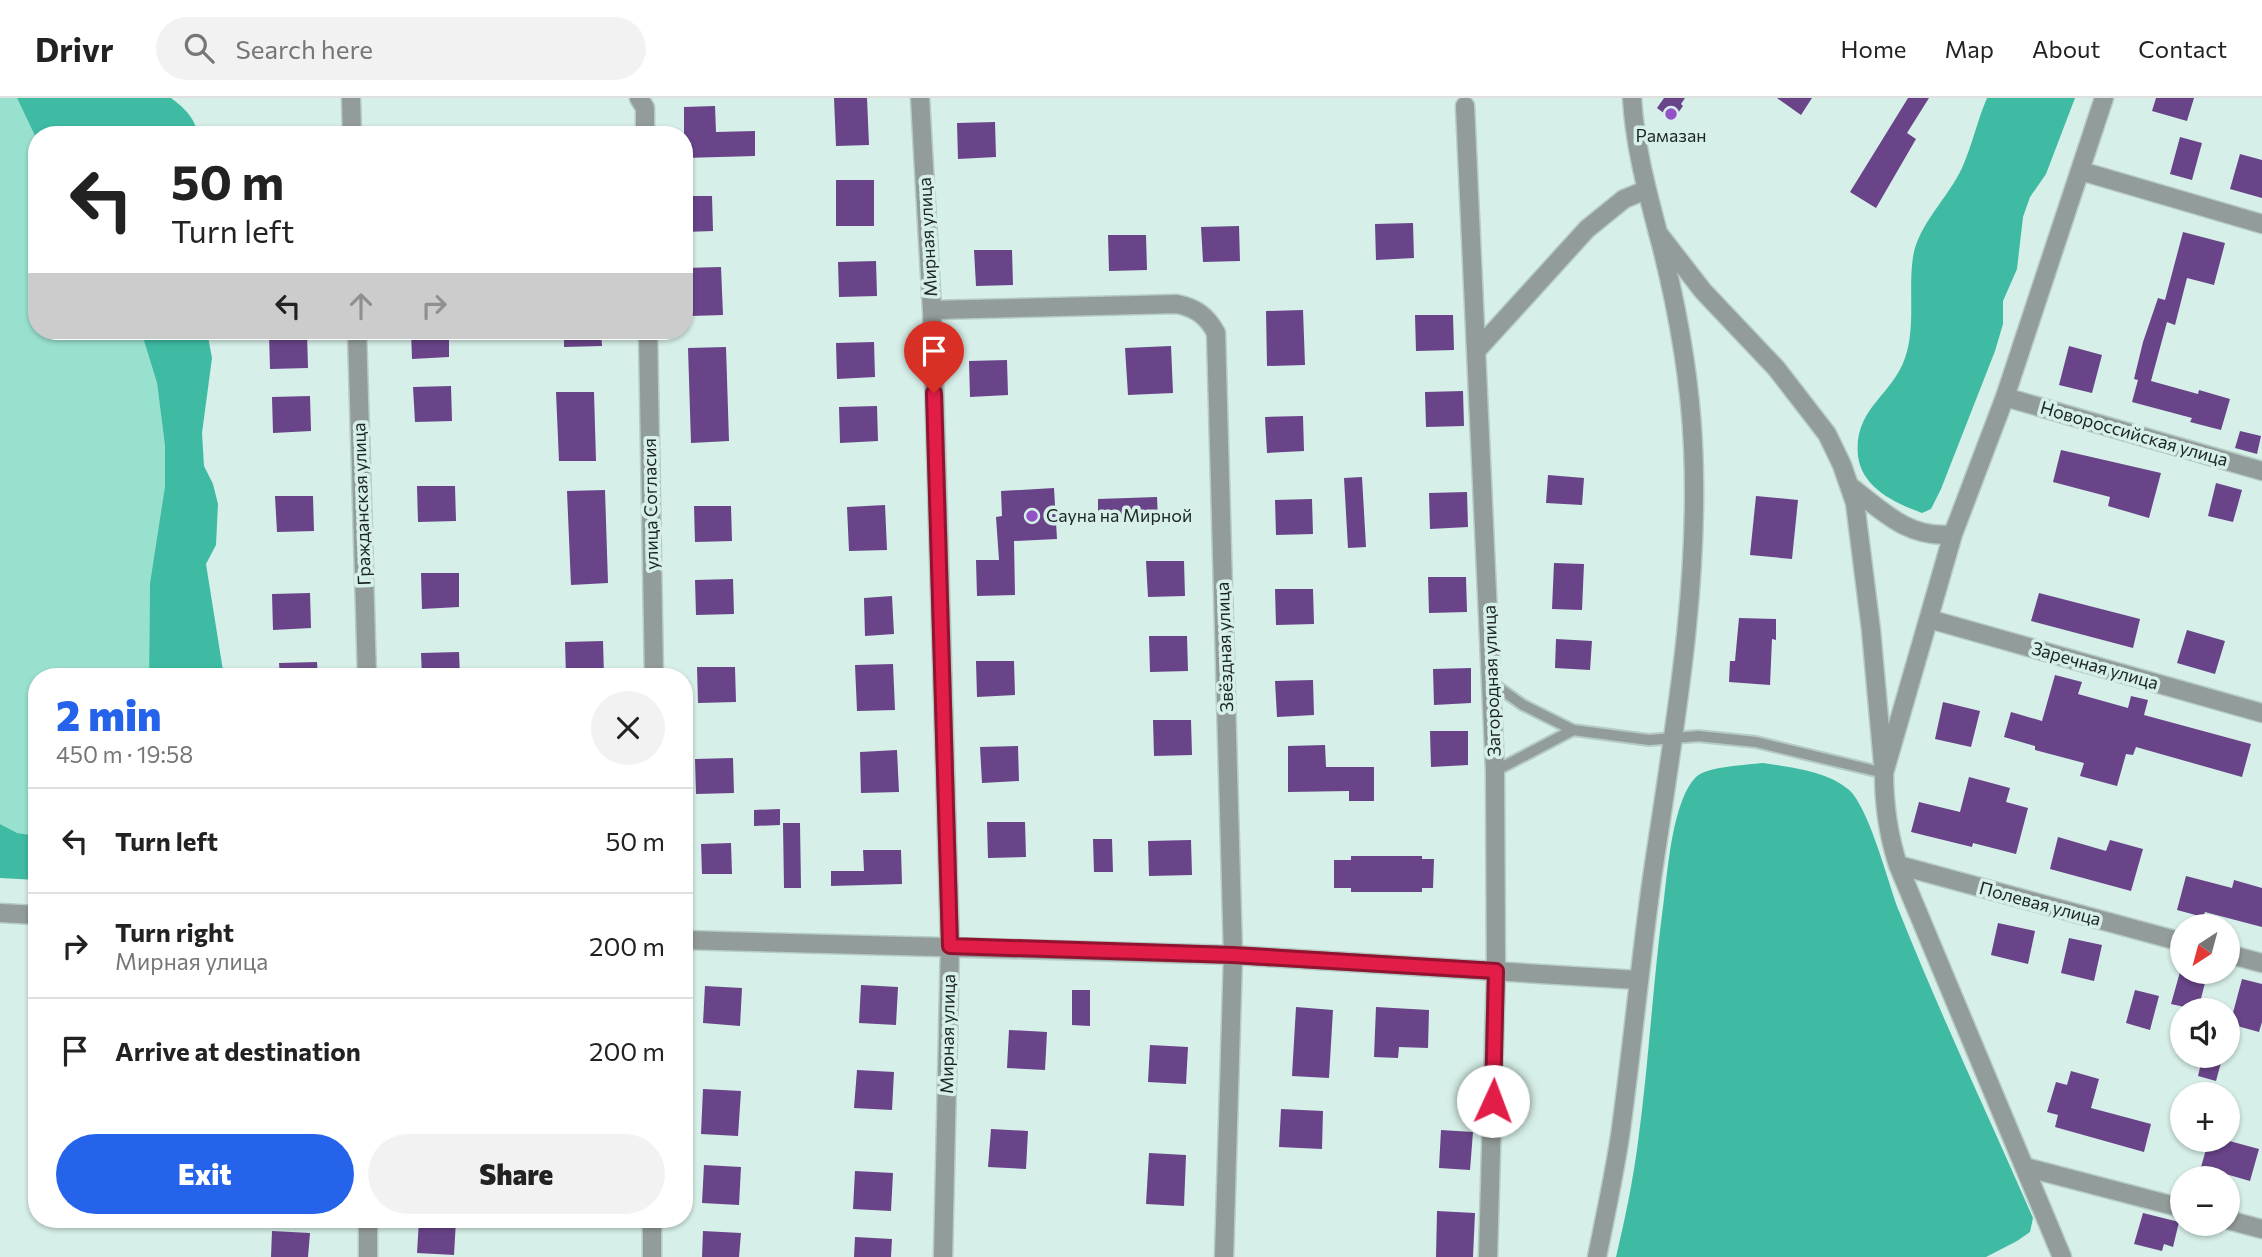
<!DOCTYPE html>
<html lang="en">
<head>
<meta charset="utf-8">
<style>
	:root { --surface:#fff; --page:#f2f2f2; --text:#222; --muted:#767676; --line:#e0e0e0; --accent:#2563eb }
	body { margin:0; font-family:Commissioner,sans-serif; background:var(--page); color:var(--text); height:100vh; display:flex; flex-direction:column; font-size:26px; white-space:nowrap }
	* { box-sizing:border-box; margin:0 }
	p { font-size:23px; color:var(--muted) }
	.icon { flex:none; width:38px; height:38px; fill:none; stroke:currentColor; stroke-width:2; stroke-linecap:round; stroke-linejoin:round }
	.map { position:relative; flex:1; overflow:hidden }
	.sheet { position:absolute; left:28px; top:570px; width:665px; height:560px; display:flex; flex-direction:column; background:var(--surface); border-radius:28px; box-shadow:0 2px 5px #0004 }
	.sheet>* { flex:none }
	.top-card { position:absolute; left:28px; top:28px; width:665px; height:214px; border-radius:28px; box-shadow:0 2px 5px #0004; background:#fff; color:var(--text); overflow:hidden }
	.needle { width:46px; rotate:216deg }
	.tools { position:absolute; left:2170px; top:816px; display:grid; gap:14px }
	.tools a { display:grid; place-items:center; width:70px; height:70px; border-radius:50%; background:var(--surface); box-shadow:0 2px 5px #0004; font-size:35px }
	.pin { position:absolute; display:grid; place-items:center; width:60px; height:60px; color:#fff; margin:-72px -30px; border-radius:50% 50% 50% 0; rotate:-45deg; box-shadow:0 0 7px #0007 }
	.pin .icon { rotate:45deg }
	.me { position:absolute; width:77px; margin:-38px; rotate:2deg; stroke-linejoin:round; filter:drop-shadow(0 0 5px #0008) }
	.turn { display:flex; align-items:center; gap:24px; height:147px; padding:0 28px; font-size:32px }
	.turn .icon { width:91px; height:91px; stroke-width:2.5 }
	.turn b { display:block; font-size:49px; line-height:60px }
	.lanes { display:flex; align-items:center; height:66px; padding:0 28px; background:#0003; justify-content:center; gap:35px; direction:ltr }
	.lanes .off { opacity:.35 }
	.round { display:grid; place-items:center; flex:none; width:74px; height:74px; border-radius:37px; background:var(--page) }
	.headline { display:flex; align-items:center; justify-content:space-between; height:119px; padding:0 28px }
	h1 { font-size:42px; font-weight:800; line-height:52px; color:var(--accent) }
	.button { display:flex; gap:14px; margin-top:auto; padding:14px 28px }
	.button a { flex:1; height:80px; border-radius:42px; background:var(--accent); color:#fff; font-size:28px; font-weight:800; line-height:80px; text-align:center }
	.button a+a { background:var(--page); color:var(--text) }
	ul { padding:0; list-style:none }
	li { display:flex; align-items:center; gap:21px; height:105px; padding:0 28px; border-top:2px solid var(--line) }
	li div { flex:1 }
	li b { display:block; font-size:26px }
	li em { font-style:normal }
	header { display:flex; align-items:center; gap:42px; box-sizing:border-box; height:98px; padding:0 35px; background:var(--surface); border-bottom:2px solid var(--line) }
	header strong { font-size:33px }
	nav { display:flex; gap:38px; margin-inline-start:auto; font-size:24px }
	.search { width:490px; height:63px; background:var(--page); display:flex; align-items:center; gap:18px; box-sizing:border-box; padding:0 24px; border-radius:38px; color:var(--muted); font-size:26px }
	.map>svg:first-child { display:block }
	.green { fill:#99e1cf }
	.forest { fill:#3fbba3 }
	.building { fill:#694489 }
	.lines { fill:none; stroke-linecap:round; stroke-linejoin:round }
	.service-casing { stroke:#b5cbc5; stroke-width:14 }
	.minor-casing { stroke:#b5cbc5; stroke-width:21 }
	.tertiary-casing { stroke:#b5cbc5; stroke-width:21 }
	.service { stroke:#929c9a; stroke-width:10 }
	.minor { stroke:#929c9a; stroke-width:18 }
	.tertiary { stroke:#929c9a; stroke-width:18 }
	.route-casing { stroke:#92132f; stroke-width:18 }
	.route { stroke:#e11d48; stroke-width:12 }
	.poi-dot { fill:#9452c8; stroke:#d6efe8; stroke-width:2.5 }
	.labels { text-anchor:middle; stroke-width:7; stroke-linejoin:round; paint-order:stroke }
	.poi-label { font-size:18px; fill:#1d2624; stroke:#d6efe8 }
	.street-label { font-size:18px; fill:#1d2624; stroke:#d6efe8 }
</style>
</head>
<body>
<header>
<strong>Drivr</strong>
<div class="search"><svg class="icon" aria-label="search" viewBox="0 0 24 24"><circle cx="10" cy="10" r="6"/><path d="M15 15l6 6"/></svg>Search here</div>
<nav><a>Home</a><a>Map</a><a>About</a><a>Contact</a></nav>
</header>
<div class="map">
<svg width="2262" height="1159" viewBox="0 0 2262 1159">
	<rect width="100%" height="100%" fill="#d6efe8"/>
	<!-- green -->
	<path class="green" d="M0 0H17L37 42V233H141L157 285 165 348V388L150 485 149 579H37V738L16 735 0 726Z"/>
	<!-- forest -->
	<path class="forest" d="M17 0H171C183 9 197 21 197 37H37V42Z
		M1987 0H2075L2046 76 2030 99 2023 119 2017 171 2003 203V226L1995 253 1941 391 1931 411 1922 415C1895 405 1862 390 1858 358 1853 311 1892 298 1905 260 1916 228 1908 192 1913 159 1918 127 1948 100 1962 70 1972 48 1977 23 1987 0Z
		M141 233H207L212 260 202 335 204 368 213 386 218 406 216 447 206 466 224 579H149L150 485 165 388V348L157 285Z
		M1763 665C1790 669 1827 673 1848 691 1869 708 1888 785 1899 813 1940 916 1988 1017 2033 1120L2030 1134 2017 1143 1986 1159H1616C1625 1121 1633 1083 1638 1044 1649 963 1653 882 1664 801 1668 769 1673 702 1696 679 1708 668 1747 667 1763 665Z
		M0 726 17 735 37 738V782L0 780Z"/>
	<!-- building -->
	<path class="building" d="M834 0H867L869 47 836 48Z
		M1664 0H1685L1681 6 1683 8 1673 22 1657 10Z
		M1777 0H1812L1801 17Z
		M1908 0H1929L1907 35 1916 41 1876 110 1850 94Z
		M2156 0H2194L2187 23 2152 13Z
		M715 8 716 34 755 33V58L684 60V9Z
		M995 24 996 59 958 61 957 25Z
		M2180 39 2202 45 2192 82 2170 76Z
		M2240 56 2262 62V100L2230 91Z
		M836 82H874V128H836Z
		M684 98H712L713 133 684 134Z
		M1413 125 1414 160 1376 162 1375 126Z
		M1239 128 1240 163 1203 164 1201 129Z
		M2183 134 2225 145 2214 187 2187 180 2175 227 2167 224 2151 283 2198 296 2199 292 2230 301 2221 332 2190 324 2192 320 2132 304 2138 282 2134 281 2143 244 2158 200 2165 202Z
		M1108 137H1146L1147 172 1109 173Z
		M974 152H1012L1013 187 976 188Z
		M876 163 877 198 839 199 838 164Z
		M721 169 723 217 690 218 689 190 684 191V170Z
		M1303 212 1305 267 1267 268 1266 213Z
		M1415 217H1453L1454 252 1416 253Z
		M411 233H449V259L412 261Z
		M564 233H601L602 248 564 249Z
		M269 235H307L308 270 270 271Z
		M874 244 875 279 837 281 836 245Z
		M1171 248 1173 295 1128 297 1125 250Z
		M2069 248 2102 257 2092 295 2059 287Z
		M726 249 729 343 691 345 688 250Z
		M1007 262 1008 297 970 299 969 263Z
		M451 288 452 323 415 324 413 289Z
		M1463 293 1464 328 1426 329 1425 294Z
		M556 294H594L596 363H559Z
		M310 298 311 333 273 335 272 299Z
		M877 308 878 343 840 345 839 309Z
		M1303 318 1304 353 1267 355 1265 319Z
		M2240 333 2261 338 2257 356 2235 350Z
		M2061 352 2161 375 2149 420 2108 408 2110 399 2053 384Z
		M1548 377 1584 380 1582 407 1546 405Z
		M1362 379 1366 449 1348 450 1344 380Z
		M2216 385 2242 392 2233 424 2208 418Z
		M417 388H455L456 423 418 424Z
		M1054 390 1057 441 1014 443 1015 497 977 498 976 462H999L996 419 1002 418 1001 393Z
		M605 392 608 485 571 487 567 393Z
		M1467 394 1468 429 1430 431 1429 395Z
		M275 398H313L314 433 277 434Z
		M1756 398 1798 402 1792 461 1750 457Z
		M1157 399 1158 422 1098 424V401Z
		M1312 401 1313 436 1276 437 1275 402Z
		M885 407 887 452 849 453 847 409Z
		M694 408H731L732 443 695 444Z
		M1146 463H1184L1185 498 1148 499Z
		M1554 465 1584 466 1582 512 1552 511Z
		M421 475H459V509L422 511Z
		M1428 479H1466L1467 514 1429 515Z
		M733 481 734 516 696 517 695 482Z
		M1275 491H1313L1314 526 1276 527Z
		M310 495 311 530 273 532 272 496Z
		M2039 495 2140 521 2133 550 2031 523Z
		M892 498 894 536 865 538 864 500Z
		M1739 520 1776 521V542L1772 541 1770 587 1729 584 1730 563H1735Z
		M2187 532 2225 543 2215 576 2177 565Z
		M1149 538H1187L1188 573 1150 574Z
		M1556 541 1592 543 1590 572 1555 570Z
		M603 543 604 578 566 579 565 544Z
		M459 554 460 579H422L421 555Z
		M976 563H1014L1015 597 977 599Z
		M317 564 318 579H280L279 565Z
		M893 566 895 612 857 613 855 567Z
		M697 569H735L736 604 698 605Z
		M1471 570V605L1434 607 1433 571Z
		M2055 577 2082 584 2078 596 2128 610 2131 598 2148 602 2144 617 2251 646 2242 679 2136 649 2133 657 2126 656 2117 688 2080 678 2084 665 2035 652V648L2004 639 2011 614 2042 623Z
		M1313 582 1314 617 1277 619 1275 583Z
		M1943 604 1980 613 1971 649 1935 641Z
		M1153 622H1191L1192 657 1154 658Z
		M1430 633H1468V667L1431 669Z
		M1325 647 1326 669H1374V703H1349V693L1288 694V648Z
		M1018 648 1019 683 982 685 980 649Z
		M897 652 899 694 861 695 860 654Z
		M733 660 734 695 696 696 695 661Z
		M1969 679 2010 690 2006 704 2028 710 2016 756 1973 745 1972 749 1911 734 1919 704 1960 714Z
		M780 711V727L754 728V712Z
		M987 724H1025L1026 759 988 760Z
		M783 725H800L801 790H784Z
		M2058 739 2106 753 2110 742 2143 751 2131 793 2050 771Z
		M1093 741H1112L1113 774H1094Z
		M1191 742 1192 777 1149 778 1148 743Z
		M731 745 732 776H702L701 746Z
		M863 752H901L902 786 831 788V773H864Z
		M1351 758H1422V761H1434L1433 790H1422V794H1351V790H1334V762H1351Z
		M2186 778 2232 790 2234 782 2262 790V829L2205 814 2203 819 2177 812Z
		M1998 825 2035 833 2028 866 1991 857Z
		M2069 840 2102 847 2094 883 2061 875Z
		M2180 874 2206 881 2198 912 2171 906Z
		M2242 881 2262 886V924L2259 934 2230 926Z
		M861 887 898 889 896 927 859 925Z
		M705 888 742 890 740 928 703 925Z
		M1072 892H1090V928L1072 927Z
		M2135 892 2159 898 2150 932 2126 925Z
		M1296 909 1333 912 1329 980 1292 978Z
		M1376 909 1429 912 1428 950 1399 949 1398 960 1374 959Z
		M1009 932 1047 934 1045 972 1007 970Z
		M1150 947 1188 949 1186 986 1148 984Z
		M2203 957H2223L2216 983 2198 978Z
		M857 972 894 974 892 1012 854 1010Z
		M2071 973 2099 981 2091 1010 2151 1026 2144 1054 2055 1029 2058 1017 2047 1014 2056 984 2067 987Z
		M703 991 741 993 738 1038 701 1036Z
		M1281 1011 1323 1013 1322 1051 1279 1049Z
		M991 1031 1028 1033 1026 1071 988 1069Z
		M1441 1032 1473 1034 1470 1072 1439 1070Z
		M2209 1041H2222L2259 1051 2250 1083 2201 1069Z
		M1149 1055 1186 1057 1184 1108 1146 1106Z
		M704 1067 741 1069 739 1107 702 1105Z
		M855 1073 893 1075 891 1113 853 1111Z
		M1437 1113 1475 1115 1473 1159H1436Z
		M2143 1115 2179 1124 2173 1149 2164 1146 2162 1153 2134 1146Z
		M419 1122H456L454 1157 417 1155Z
		M272 1133 310 1135 308 1159H271Z
		M703 1133 741 1135 739 1159H702Z
		M855 1139 892 1141 891 1159H854Z"/>
	<g class="lines">
		<!-- service casing -->
		<g class="service-casing">
			<path id="service" d="M1492 585 1523 607 1573 632 1649 642 1698 638 1756 644 1884 675
				M1495 673 1573 632"/>
		</g>
		<!-- minor casing -->
		<g class="minor-casing">
			<path id="minor" d="M351 0 352 37
				M639 0 645 10V37
				M920 0 932 212 950 848 943 1159
				M1465 8 1495 673 1496 873 1488 1159
				M2081 73 2262 126
				M1658 135 1703 193 1776 270 1827 336 1842 367 1855 405 1871 532 1883 665
				M932 212 1177 206C1196 210 1207 218 1216 235L1233 857 1224 1159
				M357 233 367 579
				M648 233 654 579
				M1477 252 1587 131 1624 101 1646 92
				M2005 299 2262 373
				M1850 388C1882 413 1910 442 1953 436
				M1929 521 2262 615
				M1898 767 2182 844
				M0 815 37 817
				M684 842 1233 857 1638 882
				M2228 856 2262 865
				M2025 1069 2182 1110
				M2228 1122 2262 1131
				M368 1159V1122
				M652 1159V1122
				M2062 1159 1898 767C1888 736 1884 708 1884 675L1953 436 2005 299 2104 0"/>
		</g>
		<!-- tertiary casing -->
		<g class="tertiary-casing">
			<path id="tertiary" d="M1597 1159C1605 1119 1614 1078 1620 1038 1632 952 1640 866 1652 780 1673 638 1700 492 1693 347 1690 281 1678 214 1662 150 1649 100 1635 52 1632 0"/>
		</g>
		<!-- service -->
		<use href="#service" class="service"/>
		<!-- minor -->
		<use href="#minor" class="minor"/>
		<!-- tertiary -->
		<use href="#tertiary" class="tertiary"/>
	</g>
	<g class="lines">
		<!-- route casing -->
		<g class="route-casing">
			<path id="route" d="M934 295 950 848 1233 857 1496 873 1493 1003"/>
		</g>
		<!-- route -->
		<use href="#route" class="route"/>
	</g>
	<!-- markers -->
	<g class="poi-dot">
		<circle cx="1671" cy="16" r="7"/>
		<circle cx="1032" cy="418" r="7"/>
	</g>
	<g class="labels">
		<!-- poi labels -->
		<g class="poi-label">
			<text x="1671" y="44">Рамазан</text>
			<text x="1046" y="424" text-anchor="start">Сауна на Мирной</text>
		</g>
		<!-- street labels -->
		<g class="street-label">
			<text transform="translate(928 139) rotate(-93)" y="6">Мирная улица</text>
			<text transform="translate(2134 336) rotate(16)" y="6">Новороссийская улица</text>
			<text transform="translate(362 406) rotate(-92)" y="6">Гражданская улица</text>
			<text transform="translate(651 406) rotate(-91)" y="6">улица Согласия</text>
			<text transform="translate(1225 549) rotate(-92)" y="6">Звёздная улица</text>
			<text transform="translate(2095 568) rotate(16)" y="6">Заречная улица</text>
			<text transform="translate(1492 583) rotate(-92)" y="6">Загородная улица</text>
			<text transform="translate(2040 806) rotate(15)" y="6">Полевая улица</text>
			<text transform="translate(948 936) rotate(-89)" y="6">Мирная улица</text>
		</g>
	</g>
</svg>
<div class="tools">
<a><svg class="needle" viewBox="-14 -14 28 28"><path d="M0-13l5 13h-10z" fill="#e53935"/><path d="M0 13l5-13h-10z" fill="#767676"/></svg></a>
<a><svg class="icon" aria-label="sound" viewBox="0 0 24 24"><path d="M4 9h4l5-4v14l-5-4H4zM17 9q2 3 0 6"/></svg></a>
<a>+</a>
<a>−</a>
</div>
<div class="pin" style="left:934px;top:295px;background:#d93025"><svg class="icon" aria-label="arrive" viewBox="0 0 24 24"><path d="M6 21V4h12l-3 4 3 4H6"/></svg></div>
<svg class="me" style="left:1493px;top:1003px" viewBox="-20 -20 40 40"><circle r="19" fill="#fff"/><path d="M0-13L10 11 0 6-10 11z" fill="#e11d48"/></svg>
<div class="top-card">
<div class="turn"><svg class="icon" aria-label="left" viewBox="0 0 24 24"><path d="M17 20v-9H6M10 6l-5 5 5 5"/></svg><div><b>50 m</b>Turn left</div></div>
<div class="lanes"><svg class="icon" aria-label="left" viewBox="0 0 24 24"><path d="M17 20v-9H6M10 6l-5 5 5 5"/></svg><svg class="icon off" aria-label="ahead" viewBox="0 0 24 24"><path d="M12 20V5M6 11l6-6 6 6"/></svg><svg class="icon off" aria-label="right" viewBox="0 0 24 24"><path d="M7 20v-9h11M14 6l5 5-5 5"/></svg></div>
</div>
<section class="sheet">
<div class="headline"><div><h1>2 min</h1><p>450 m · 19:58</p></div><a class="round"><svg class="icon" aria-label="close" viewBox="0 0 24 24"><path d="M6 6l12 12M18 6L6 18"/></svg></a></div>
<ul>
<li><svg class="icon" aria-label="left" viewBox="0 0 24 24"><path d="M17 20v-9H6M10 6l-5 5 5 5"/></svg><div><b>Turn left</b></div><em>50 m</em></li>
<li><svg class="icon" aria-label="right" viewBox="0 0 24 24"><path d="M7 20v-9h11M14 6l5 5-5 5"/></svg><div><b>Turn right</b><p>Мирная улица</p></div><em>200 m</em></li>
<li><svg class="icon" aria-label="arrive" viewBox="0 0 24 24"><path d="M6 21V4h12l-3 4 3 4H6"/></svg><div><b>Arrive at destination</b></div><em>200 m</em></li>
</ul>
<div class="button"><a>Exit</a><a>Share</a></div>
</section>
</div>
</body>
</html>
